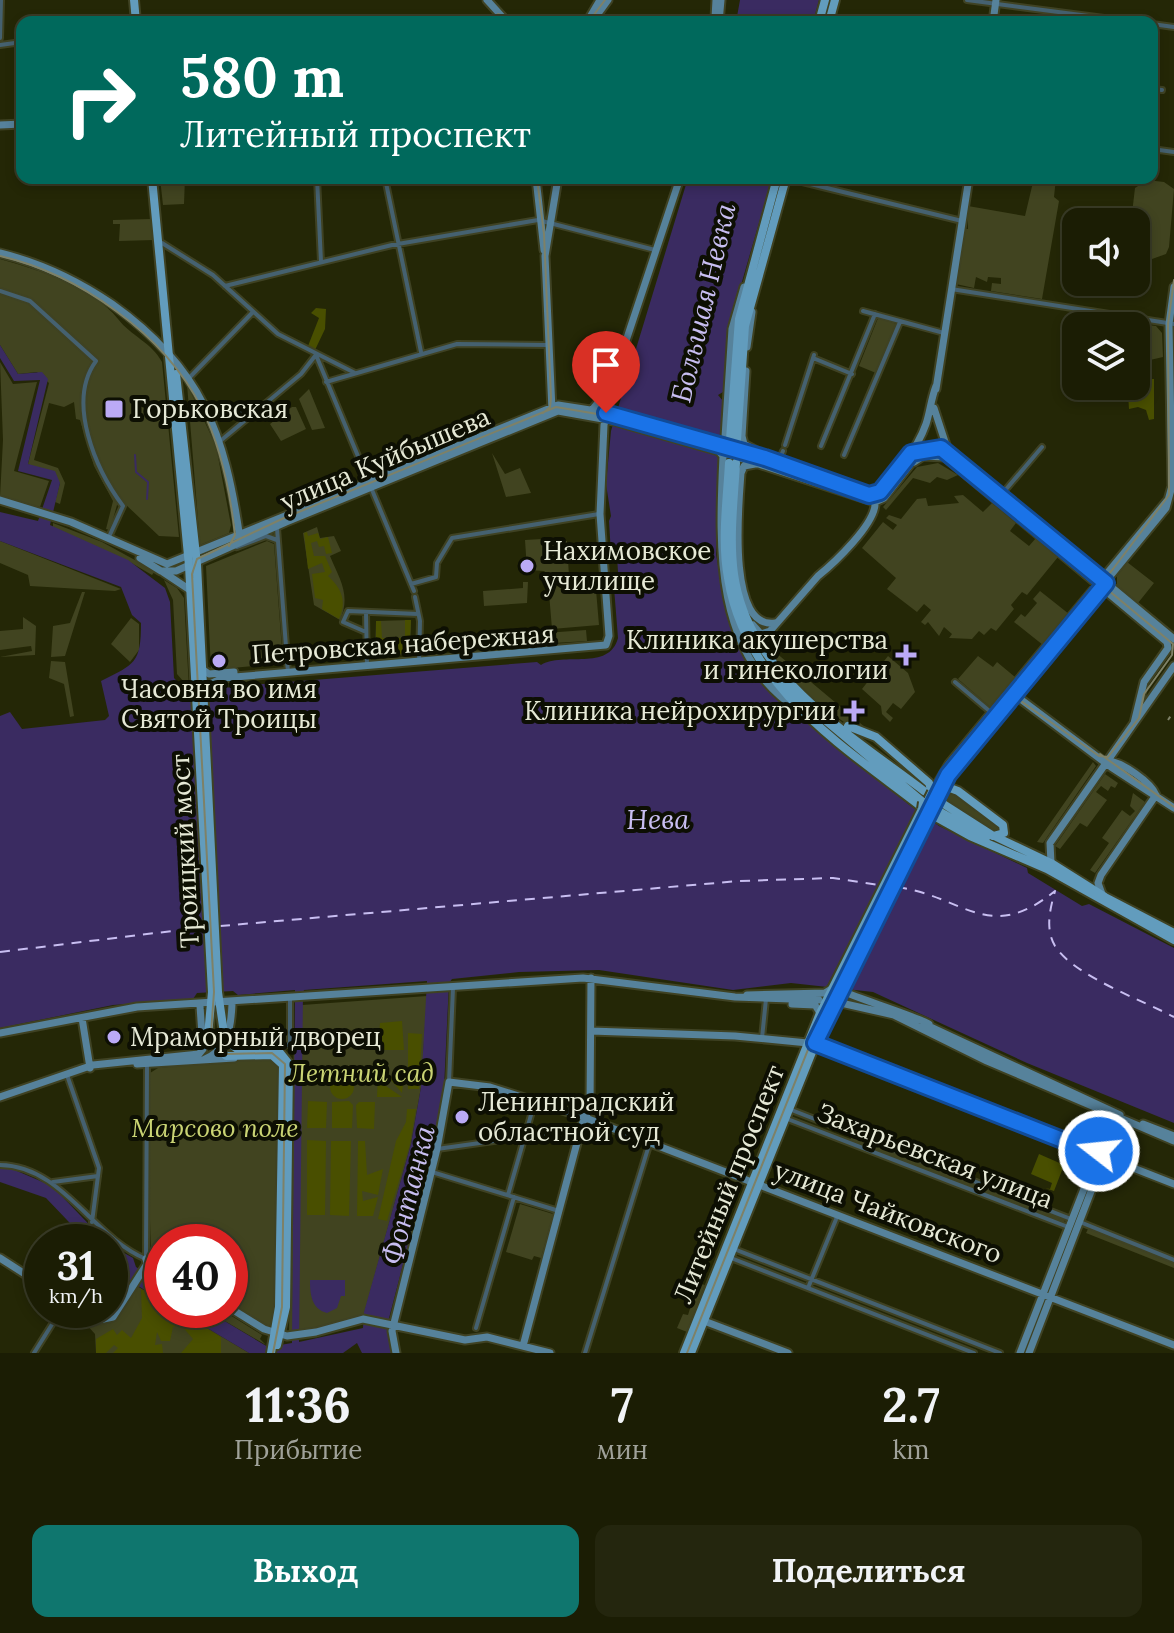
<!DOCTYPE html>
<html lang="ru">
<head>
<meta charset="utf-8">
<style>
	:root { --surface:#1b1d04; --page:#24260e; --text:#f1f3f6; --muted:#a0a29a; --line:#393b26; --accent:#0f766e }
	body { margin:0; font-family:Lora,serif; background:var(--page); color:var(--text); height:100vh; display:flex; flex-direction:column; font-size:30px; white-space:nowrap }
	* { box-sizing:border-box; margin:0 }
	p { font-size:26px; color:var(--muted) }
	.icon { flex:none; width:44px; height:44px; fill:none; stroke:currentColor; stroke-width:2; stroke-linecap:round; stroke-linejoin:round }
	.map { position:relative; height:1353px; overflow:hidden }
	.details { display:flex; flex-direction:column; background:var(--surface); flex:1 }
	.details>* { flex:none }
	.guide { position:absolute; left:16px; top:16px; width:1142px; height:168px; border-radius:16px; box-shadow:0 4px 12px #0003,0 0 0 2px var(--line); background:#00695c; color:#fff; overflow:hidden }
	.controls { position:absolute; left:1062px; top:208px; display:grid; gap:16px }
	.controls a { display:grid; place-items:center; width:88px; height:88px; border-radius:16px; background:var(--surface); box-shadow:0 4px 12px #0003,0 0 0 2px var(--line); font-size:40px }
	.speed { position:absolute; left:24px; top:1224px; display:flex; gap:16px; font-size:40px; font-weight:700; text-align:center }
	.speed>* { display:grid; place-content:center; width:104px; height:104px; border-radius:50%; background:var(--surface); box-shadow:0 4px 12px #0003,0 0 0 2px var(--line); line-height:1 }
	.speed small { font-size:20px; font-weight:400 }
	.speed .limit { border:12px solid #d22; background:#fff; color:#111 }
	.pin { position:absolute; display:grid; place-items:center; width:68px; height:68px; color:#fff; margin:-82px -34px; border-radius:50% 50% 50% 0; rotate:-45deg; box-shadow:0 0 8px #0007 }
	.pin .icon { rotate:45deg }
	.me { position:absolute; width:88px; margin:-44px; rotate:286deg; stroke-linejoin:round; filter:drop-shadow(0 0 6px #0008) }
	.turn { display:flex; align-items:center; gap:28px; height:168px; padding:0 32px; font-size:36px }
	.turn .icon { width:104px; height:104px; stroke-width:2.5 }
	.turn b { display:block; font-size:56px; line-height:68px }
	.eta { display:flex; justify-content:space-evenly; align-items:center; height:136px; text-align:center }
	.eta b { font-size:48px; font-weight:700; line-height:56px }
	.primary-button { display:flex; gap:16px; margin-top:auto; padding:16px 32px }
	.primary-button a { flex:1; height:92px; border-radius:16px; background:var(--accent); color:#fff; font-size:32px; font-weight:700; line-height:92px; text-align:center }
	.primary-button a+a { background:var(--page); color:var(--text) }
	.map>svg:first-child { display:block }
	.green { fill:#414420 }
	.forest { fill:#494f00 }
	.water { fill:#3a2b61; fill-rule:evenodd }
	.pier { fill:#242706 }
	.lines { fill:none; stroke-linecap:round; stroke-linejoin:round }
	.stream { stroke:#3a2b61; stroke-width:2 }
	.ferry { stroke:#c8bef1; stroke-width:2; stroke-dasharray:10 8; stroke-linecap:butt }
	.street-casing { stroke:#3f4223; stroke-width:8 }
	.secondary-casing { stroke:#3f4223; stroke-width:11 }
	.primary-casing { stroke:#3f4223; stroke-width:12 }
	.street { stroke:#456170; stroke-width:4 }
	.secondary { stroke:#56829b; stroke-width:7 }
	.primary { stroke:#629cbd; stroke-width:8 }
	.tram { stroke:#7e8167; stroke-width:2 }
	.rail { stroke:#7e8167; stroke-width:2; stroke-dasharray:4 8; stroke-linecap:butt }
	.primary-bridge-casing { stroke:#3f4223; stroke-width:12; stroke-linecap:butt }
	.primary-bridge { stroke:#629cbd; stroke-width:8 }
	.route-casing { stroke:#114b97; stroke-width:20 }
	.route { stroke:#1a73e8; stroke-width:14 }
	.poi-dot { fill:#bbaaf6; stroke:#0d0f03; stroke-width:3 }
	.labels { text-anchor:middle; stroke-width:8; stroke-linejoin:round; paint-order:stroke }
	.poi-label { font-size:26px; fill:#e6e9d6; stroke:#0d0f03; text-anchor:start }
	.street-label { font-size:26px; fill:#e6e9d6; stroke:#0d0f03 }
	.park-label { font-size:26px; font-style:italic; fill:#cad474; stroke:#0d0f03 }
	.water-label { font-size:28px; font-style:italic; fill:#c8bef1; stroke:#0d0f03 }
</style>
</head>
<body>
<div class="map">
<svg width="1174" height="1353" viewBox="0 0 1174 1353">
	<rect width="100%" height="100%" fill="#242706"/>
	<!-- green -->
	<path class="green" d="M160 178H185L184 204 163 205Z
		M1034 178H1056L1054 197 1059 201 1042 299 991 291 992 283 1001 284V278L988 277 987 282 976 277 974 288 956 284 965 229H968V206L1025 216Z
		M1147 180 1164 182 1174 189 1169 247 1166 254 1152 259 1136 255V222H1131L1135 188Z
		M151 219 154 240 119 241 120 224H113V220Z
		M0 259C40 270 94 288 118 319 131 336 151 342 162 362L179 537 159 536 124 503 117 505 110 530 106 529 113 501 94 466 80 420 76 419 74 402 64 407 49 403 34 460 58 468 65 483 60 504 55 502 60 483 28 464 49 383 37 372 18 374 0 345Z
		M878 318 897 324 876 373 859 366Z
		M1140 324 1156 326 1162 333 1163 357 1150 360V365L1136 366Z
		M0 362 13 384 37 382 14 471 49 481 40 507 0 497 3 440Z
		M187 384 216 446 231 525 229 533 200 545Z
		M309 389 325 428 312 430 299 399Z
		M292 407H296L306 429 281 441 270 424Z
		M492 453 505 474 520 468 531 493 506 497Z
		M938 463 958 475 947 480 937 477 930 483 913 478 886 510 883 507 917 467Z
		M963 495 983 512 992 503 1016 523 1010 531 1029 546 1036 538 1058 557 1027 595 1022 592 1011 605 1014 609 996 631 991 628 984 635 979 631 972 639 949 638 952 634 944 627 939 636 928 622 925 625 921 622 931 610 924 604 917 612 887 589 896 578 862 548 883 522 893 530 897 525 886 518 889 515 901 519 917 499 926 498 928 506 959 503 954 496Z
		M53 523 102 542 155 571 152 575 128 561 53 527Z
		M317 527 320 538 334 536 341 551 330 556C340 580 351 595 340 620L314 605 303 533Z
		M542 539 544 542 567 541 569 577 553 578 544 571 527 570 525 540Z
		M0 541 121 589 115 591 30 586 28 575 0 563Z
		M267 541 274 544 283 663 211 670 206 566Z
		M1127 562 1154 583 1138 603 1117 586V576Z
		M595 578 599 625 552 629 548 581Z
		M164 580 177 588 184 598 189 688 177 674 173 600Z
		M523 582H528L527 603 484 606 483 591 523 588Z
		M1040 591 1069 614 1043 645 1014 622 1021 614 1025 617 1037 603 1033 599Z
		M82 592H85L65 656 51 657 53 626 70 623Z
		M23 617 36 626 35 655 0 657 32 651 31 646 0 650V631L23 629Z
		M131 618 139 624V650L130 662 111 644Z
		M411 620 410 654 375 656 376 621Z
		M586 630 587 641 424 651 425 642Z
		M773 635 775 652 872 733C865 731 855 729 849 725 828 713 758 660 773 635Z
		M888 656 908 673 915 692 901 709 893 703 886 712 893 718 890 722 882 714 881 706 862 689Z
		M978 656 993 667 997 662 1015 677 990 707 958 679Z
		M51 661 65 662 74 716 70 717 64 684 49 678Z
		M1093 762 1096 766 1043 843 1037 842Z
		M1105 774 1118 783 1115 788 1111 786 1108 791 1101 786 1096 792 1107 800 1087 827 1080 823 1060 849 1055 846Z
		M952 791 1002 826 1003 831 996 833 944 800Z
		M1133 793 1145 802 1095 873 1090 870 1109 843 1102 838 1122 810 1130 816 1135 811 1130 806Z
		M427 996 421 1087 411 1144 364 1314 298 1332 302 1005Z
		M294 1030H296L293 1332H289Z
		M270 1057 279 1063 277 1307 272 1324 268 1327 230 1306V1242H162V1263L151 1255 146 1083 150 1073 158 1068Z
		M852 1135 1065 1218 1063 1223 850 1141Z
		M520 1204 553 1214 541 1258 534 1256 532 1260 506 1252Z
		M1089 1227 1174 1262V1268L1086 1233Z
		M688 1280 705 1285 687 1332 677 1328 683 1314 688 1315 692 1302 683 1298Z
		M137 1286 162 1301V1310H177L249 1353H96L95 1334 85 1323 88 1319C115 1334 125 1306 137 1286Z
		M206 1310H222L262 1335 260 1339 266 1345Z"/>
	<!-- forest -->
	<path class="forest" d="M316 308 326 309 325 329 315 350 308 346 319 318 311 313Z
		M1136 379H1154V419L1149 420 1146 410 1138 407 1129 409 1128 394 1136 389Z
		M307 532 308 536 318 533 320 539 328 537 332 553 326 554 324 546 319 547 317 541 311 543 314 556H325L332 572 328 576C342 589 347 601 339 619L322 609 323 600 315 598 312 574 325 572 322 563 308 569 304 533Z
		M405 620H411L409 653 376 656V621H381L382 638H405Z
		M402 1021 404 1050H378L380 1023Z
		M408 1033 422 1034 419 1089H408Z
		M330 1087a12 12 0 1 1 24 0a12 12 0 1 1-24 0Z
		M378 1076 404 1077 402 1093 390 1079 383 1084 402 1097H377Z
		M308 1101 327 1102 326 1128H307Z
		M349 1101 353 1105 352 1128H332V1102Z
		M359 1102H375L374 1129 357 1128 356 1105Z
		M407 1109H416L410 1144 387 1221 378 1219 396 1141 406 1122Z
		M307 1140 326 1141 325 1215H307Z
		M331 1141H351L349 1216 330 1215Z
		M358 1141H365L367 1175 383 1169 378 1195 362 1191 363 1201 378 1197 373 1216H357Z
		M1039 1154 1064 1165 1054 1191 1045 1188 1050 1189 1052 1183 1031 1174Z
		M141 1289 162 1301V1310H177L221 1337V1353H181L193 1339 181 1325 173 1327 170 1341H161L157 1332 155 1345 162 1344 163 1353H113L118 1348 114 1345 106 1353H96V1339L113 1329 117 1335 122 1330 131 1338 142 1318Z"/>
	<!-- water -->
	<path class="water" d="M740 0H819L813 22H736Z
		M688 178H772L728 330 723 392 718 395 723 401 716 554 726 612 738 642 781 701 908 804 939 826 1027 868 1028 873 1082 906 1089 904 1174 948V1123L1027 1063 873 992 791 983 733 990 599 970 519 972 452 979 449 983 444 1088 433 1149 387 1326 392 1353H362L357 1343 343 1353H249L177 1310H206L268 1347 292 1343 295 990 238 995 233 991 197 993 193 999 113 1005 0 1028V716L10 712 22 729 105 720 109 716 101 681C135 664 141 663 141 623L132 615 121 587 0 541V512L38 521 52 480 18 471 40 380 14 381 0 358V345L18 374 42 372 48 379 28 464 55 471 60 483 50 525 128 560 165 588 170 602 174 678 193 699 216 687 246 688 251 685 537 662 541 665C563 651 609 672 618 638L613 575 618 572 617 556 611 554 609 521 611 516 606 484 611 431ZM427 981 421 1087 411 1144 364 1312 363 1328 299 1342 303 993 304 990Z
		M0 1168H10L52 1186 106 1242H88L46 1198 0 1182Z
		M110 1245 133 1258 136 1267 162 1283V1301L121 1275 110 1263Z
		M310 1280H345V1296H341L337 1308 327 1313C311 1309 310 1293 310 1280Z"/>
	<!-- pier -->
	<path class="pier" d="M918 807 933 818 855 977 846 990 827 986Z"/>
	<g class="lines">
		<!-- stream -->
		<path class="stream" d="M135 455 136 472 148 482 147 499"/>
		<!-- ferry -->
		<path class="ferry" d="M897 887C964 896 988 945 1055 891 1050 909 1045 929 1055 946 1074 976 1142 1000 1174 1017
			M220 926 739 881 833 878 879 885
			M0 952 205 927"/>
		<!-- street casing -->
		<g class="street-casing">
			<path id="street" d="M967 0 1135 22
				M1152 24 1174 27
				M0 38 1 0
				M0 45 22 42
				M1152 89 1162 90
				M1152 149 1174 152
				M317 178 321 262
				M385 178 421 352
				M786 178 962 221
				M162 243 213 275 278 334 355 373
				M225 286 392 245 538 220 655 250
				M951 289 1174 324
				M0 291 30 301 96 361C66 402 96 470 123 506L108 539
				M863 311 944 333
				M316 355 414 591
				M813 358 852 374
				M190 377 252 313
				M326 382 457 344 547 345
				M207 409 238 414 257 409
				M219 442 301 374 315 356
				M785 445 814 355
				M821 446 875 314
				M844 455 900 322
				M778 463 783 451
				M1002 494 1042 447
				M277 528 288 673
				M237 547 266 536 277 540
				M411 584 436 577 437 563 452 538 599 514
				M415 597 420 621 419 662
				M366 613 367 667
				M366 632 343 622 348 611 418 614
				M955 682 993 714
				M762 1038 766 999
				M278 1048 290 1044V1000
				M67 1075 99 1168 92 1222
				M449 1082 453 988
				M789 1109 1071 1219
				M785 1118 1068 1227
				M437 1149 579 1129
				M0 1165C63 1166 92 1237 146 1259L147 1063
				M432 1172 559 1211
				M53 1182 98 1176
				M508 1195 535 1101
				M1080 1222 1174 1260
				M734 1249 1000 1353
				M731 1258 974 1353
				M808 1288 837 1217
				M476 1328 514 1197
				M34 1353 61 1310
				M585 1353 650 1142"/>
		</g>
		<!-- secondary casing -->
		<g class="secondary-casing">
			<path id="secondary" d="M487 0 507 22
				M715 18 716 0
				M587 22 600 0
				M592 22 608 0
				M719 22 721 0
				M993 22 996 0
				M0 125 22 124
				M536 178 544 250
				M0 253C41 263 77 280 112 304 202 368 225 433 240 539
				M747 347 752 312
				M746 371 742 436 744 444 757 451
				M936 389 969 178
				M934 408 948 451
				M552 410 545 256 558 178
				M592 410 605 394
				M720 444 725 437 732 329 744 287
				M719 451 723 456C719 544 713 656 799 710
				M911 453 935 448 949 452 1174 639
				M914 462 923 456 945 457 1167 642 1168 648 1144 682 1134 723
				M755 464 744 466 741 473C739 501 726 630 775 623
				M0 500 71 522 167 564 558 405 616 414 720 444 872 496C891 489 919 444 926 424 930 412 931 399 936 386
				M875 502 884 498 915 458
				M140 558 161 571H176L286 522 558 411 614 421 719 451 875 502
				M163 572 190 590
				M753 625 761 634 770 631 818 576C833 564 877 523 875 502
				M202 669 209 674 234 672
				M1011 692 1111 767 1174 808
				M203 695 210 684 223 678 606 645 609 636 600 514 604 425 618 365 680 178
				M1108 761C1122 762 1151 782 1156 795
				M933 791 949 764 1167 501
				M938 793 953 767 1166 508 1172 486 1169 324 1174 287
				M1051 863 1050 843 1174 666
				M1102 894 1098 883 1101 875 1156 795
				M839 989C843 994 911 1014 929 1024
				M747 995 825 993 833 988
				M841 1003 894 1015 987 1061 1174 1141
				M792 1004 815 1005 820 1013
				M200 1006 203 1049
				M82 1018 90 1068
				M924 1024 1120 1115
				M591 1031 735 1036 818 1044 1174 1184
				M0 1033 137 1007 583 978 735 997 819 1000
				M203 1060C228 1050 231 1028 232 1004
				M137 1064 234 1058
				M0 1097 93 1065 199 1054 203 1049
				M1143 1124 1174 1136
				M0 1258 42 1285
				M146 1259 162 1270
				M230 1308 264 1329 287 1336 316 1332 363 1319 465 1340 487 1337 550 1353
				M80 1310 99 1320 113 1317 147 1264 146 1259
				M704 1321 788 1353
				M523 1346 582 1124 590 1108 591 978
				M396 1353 392 1331 437 1149 449 1082 490 1087 578 1115 1174 1345
				M1020 1353 1112 1117
				M1029 1353 1120 1116"/>
		</g>
		<!-- primary casing -->
		<g class="primary-casing">
			<path id="primary" d="M134 0 136 22
				M819 22 825 0
				M829 22 835 0
				M152 178 189 566 212 992 208 1035 226 1056 272 1055 283 1065 279 1307 271 1353
				M176 374 197 564 218 992 225 1040 240 1051 277 1049 289 1064 286 1307 277 1345
				M730 439 739 319 777 178
				M737 440 745 326 786 178
				M729 463C727 500 721 541 728 578 745 685 840 744 919 805
				M736 463C734 500 729 538 734 574 748 675 849 734 924 791
				M782 684 923 802
				M848 726 876 737 929 783 932 792
				M937 795 950 788 958 791 1003 825 1004 833 993 836
				M942 803 992 835 1051 863 1105 897 1174 933
				M935 809 986 838
				M934 816 970 836 1047 869 1174 940
				M684 1353 820 1013 922 809
				M691 1353 829 1010 929 813"/>
		</g>
		<!-- street -->
		<use href="#street" class="street"/>
		<!-- secondary -->
		<use href="#secondary" class="secondary"/>
		<!-- primary -->
		<use href="#primary" class="primary"/>
		<!-- tram -->
		<path class="tram" d="M498 14 510 19H585L593 16 605 0
			M537 178 544 234 551 398 550 407 543 413
			M0 256C43 266 81 285 116 311 197 370 224 437 235 535L229 546
			M1100 754 1174 807
			M273 1353 282 1307 285 1064 272 1053 227 1054 211 1034 214 992 192 574 197 559 284 518 556 407 615 417 719 446 868 498 882 493 918 453 941 451 1173 644 1172 655 1144 694 1139 718 1108 757 1099 756 1018 699 1014 693 1016 684
			M687 1353 823 1012 941 779 1113 569 1169 495 1168 324 1174 280"/>
		<!-- rail -->
		<path class="rail" d="M1168 720 1174 711"/>
		<!-- primary-bridge casing -->
		<g class="primary-bridge-casing">
			<path id="primary-bridge" d="M929 798 932 792
				M934 802 937 795
				M922 809 923 802
				M929 813 935 809"/>
		</g>
		<!-- primary-bridge -->
		<use href="#primary-bridge" class="primary-bridge"/>
	</g>
	<g class="lines">
		<!-- route casing -->
		<g class="route-casing">
			<path id="route" d="M606 413 765 458 869 495 880 492 911 453 941 448 1106 583 948 775 815 1043 1098 1154 1099 1151"/>
		</g>
		<!-- route -->
		<use href="#route" class="route"/>
	</g>
	<!-- markers -->
	<g class="poi-dot">
		<rect x="104" y="399" width="20" height="20" rx="4"/>
		<circle cx="527" cy="566" r="8"/>
		<path d="M902 643h8v8h8v8h-8v8h-8v-8h-8v-8h8z"/>
		<circle cx="219" cy="661" r="8"/>
		<path d="M850 699h8v8h8v8h-8v8h-8v-8h-8v-8h8z"/>
		<circle cx="114" cy="1037" r="8"/>
		<circle cx="462" cy="1117" r="8"/>
	</g>
	<g class="labels">
		<!-- poi labels -->
		<g class="poi-label">
			<text x="132" y="418">Горьковская</text>
			<text x="543" y="560">Нахимовское<tspan x="543" dy="30">училище</tspan></text>
			<text x="888" y="649" text-anchor="end">Клиника акушерства<tspan x="888" dy="30">и гинекологии</tspan></text>
			<text x="219" y="698" text-anchor="middle">Часовня во имя<tspan x="219" dy="30">Святой Троицы</tspan></text>
			<text x="836" y="720" text-anchor="end">Клиника нейрохирургии</text>
			<text x="130" y="1046">Мраморный дворец</text>
			<text x="478" y="1111">Ленинградский<tspan x="478" dy="30">областной суд</tspan></text>
		</g>
		<!-- street labels -->
		<g class="street-label">
			<text transform="translate(385 459) rotate(-23)" y="9">улица Куйбышева</text>
			<text transform="translate(403 644) rotate(-4)" y="9">Петровская набережная</text>
			<text transform="translate(185 851) rotate(-93)" y="9">Троицкий мост</text>
			<text transform="translate(935 1156) rotate(21)" y="9">Захарьевская улица</text>
			<text transform="translate(729 1184) rotate(-68)" y="9">Литейный проспект</text>
			<text transform="translate(888 1212) rotate(21)" y="9">улица Чайковского</text>
		</g>
		<!-- park labels -->
		<g class="park-label">
			<text x="361" y="1082">Летний сад</text>
			<text x="215" y="1137">Марсово поле</text>
		</g>
		<!-- water labels -->
		<g class="water-label">
			<text transform="translate(703 303) rotate(-77)" y="10">Большая Невка</text>
			<text x="658" y="829">Нева</text>
			<text transform="translate(408 1195) rotate(-76)" y="10">Фонтанка</text>
		</g>
	</g>
</svg>
<div class="controls">
<a><svg class="icon" aria-label="sound" viewBox="0 0 24 24"><path d="M4 9h4l5-4v14l-5-4H4zM17 9q2 3 0 6"/></svg></a>
<a><svg class="icon" aria-label="layers" viewBox="0 0 24 24"><path d="M12 4l9 5-9 5-9-5zM3 14l9 5 9-5"/></svg></a>
</div>
<div class="speed"><div>31<small>km/h</small></div><div class="limit">40</div></div>
<div class="pin" style="left:606px;top:413px;background:#d93025"><svg class="icon" aria-label="arrive" viewBox="0 0 24 24"><path d="M6 21V4h12l-3 4 3 4H6"/></svg></div>
<svg class="me" style="left:1099px;top:1151px" viewBox="-20 -20 40 40"><circle r="17" fill="#1a73e8" stroke="#fff" stroke-width="3"/><path d="M0-11L8 9 0 5-8 9z" fill="#fff"/></svg>
<div class="guide">
<div class="turn"><svg class="icon" aria-label="right" viewBox="0 0 24 24"><path d="M7 20v-9h11M14 6l5 5-5 5"/></svg><div><b>580 m</b>Литейный проспект</div></div>
</div>
</div>
<section class="details">
<div class="eta">
<div><b>11:36</b><p>Прибытие</p></div>
<div><b>7</b><p>мин</p></div>
<div><b>2.7</b><p>km</p></div>
</div>
<div class="primary-button"><a>Выход</a><a>Поделиться</a></div>
</section>
</body>
</html>
